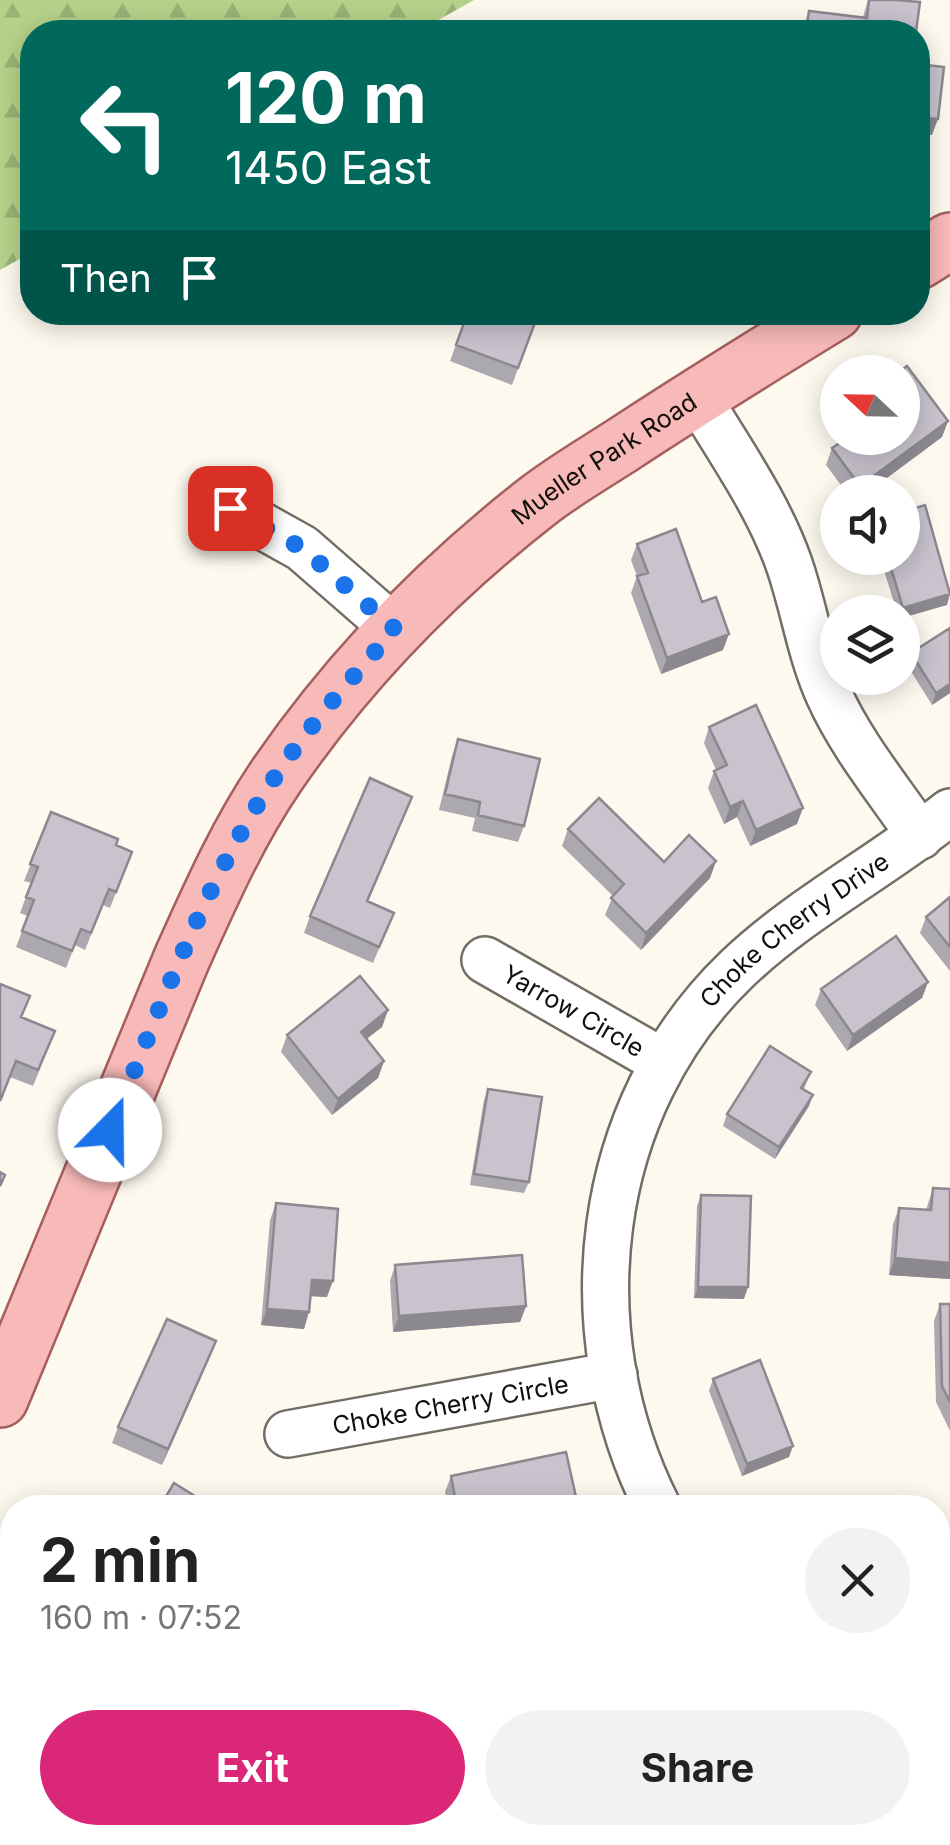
<!DOCTYPE html>
<html lang="en">
<head>
<meta charset="utf-8">
<style>
	:root { --surface:#fff; --page:#f2f2f2; --text:#222; --muted:#767676; --accent:#db2777 }
	body { margin:0; font-family:Inter,sans-serif; background:var(--page); color:var(--text); height:100vh; display:flex; flex-direction:column; font-size:38px; white-space:nowrap }
	* { box-sizing:border-box; margin:0 }
	p { font-size:32px; color:var(--muted) }
	.icon { flex:none; width:55px; height:55px; fill:none; stroke:currentColor; stroke-width:2; stroke-linecap:round; stroke-linejoin:round }
	.map { position:relative; flex:1; overflow:hidden }
	.drawer { position:absolute; left:0px; top:1495px; width:950px; height:350px; display:flex; flex-direction:column; background:var(--surface); border-radius:40px 40px 0 0; box-shadow:0 5px 25px #0003 }
	.drawer>* { flex:none }
	.top-card { position:absolute; left:20px; top:20px; width:910px; height:305px; border-radius:40px; box-shadow:0 5px 25px #0003; background:#00695c; color:#fff; overflow:hidden }
	.needle { width:65px; rotate:292deg }
	.fabs { position:absolute; left:820px; top:355px; display:grid; gap:20px }
	.fabs a { display:grid; place-items:center; width:100px; height:100px; border-radius:50%; background:var(--surface); box-shadow:0 5px 25px #0003; font-size:50px }
	.pin { position:absolute; display:grid; place-items:center; width:85px; height:85px; color:#fff; margin:-42px; border-radius:20px; box-shadow:0 5px 15px #0006 }
	.me { position:absolute; width:110px; margin:-55px; rotate:22deg; stroke-linejoin:round; filter:drop-shadow(0 0 8px #0008) }
	.turn { display:flex; align-items:center; gap:35px; height:210px; padding:0 40px; font-size:45px }
	.turn .icon { width:130px; height:130px; stroke-width:2.5 }
	.turn b { display:block; font-size:70px; line-height:85px }
	.then { display:flex; align-items:center; height:95px; padding:0 40px; background:#0003; gap:20px; font-size:38px }
	.round { display:grid; place-items:center; flex:none; width:105px; height:105px; border-radius:52px; background:var(--page) }
	.summary { display:flex; align-items:center; justify-content:space-between; height:170px; padding:0 40px }
	h1 { font-size:60px; font-weight:700; line-height:75px }
	.action { display:flex; gap:20px; margin-top:auto; padding:20px 40px }
	.action a { flex:1; height:115px; border-radius:60px; background:var(--accent); color:#fff; font-size:40px; font-weight:700; line-height:115px; text-align:center }
	.action a+a { background:var(--page); color:var(--text) }
	.map>svg:first-child { display:block }
	.forest { fill:url(#forest-firs) }
	.lines { fill:none; stroke-linecap:round; stroke-linejoin:round }
	.minor-casing { stroke:#736e65; stroke-width:50 }
	.major-casing { stroke:#a45f5e; stroke-width:60 }
	.minor { stroke:#fff; stroke-width:45 }
	.major { stroke:#f8b9b9; stroke-width:55 }
	.wall { fill:#aca8b0 }
	.shaded-wall { fill:#8c8890 }
	.building { fill:#c8c3cd; stroke:#8c8890; stroke-width:2.5 }
	.route { stroke:#1a73e8; stroke-width:18; stroke-dasharray:0 32.4 }
	.labels { text-anchor:middle; stroke-width:9; stroke-linejoin:round; paint-order:stroke }
	.street-label { font-size:25px; fill:#110f0b; stroke:#fff }
</style>
</head>
<body>
<div class="map">
<svg width="950" height="1845" viewBox="0 0 950 1845">
	<defs>
		<pattern id="forest-firs" width="22" height="20" patternUnits="userSpaceOnUse" patternTransform="scale(2.5)"><rect width="22" height="20" fill="#b6d28a"/><path d="M5 1l3.5 6h-7zM16 11l3.5 6h-7z" fill="#9bb376"/></pattern>
	</defs>
	<rect width="100%" height="100%" fill="#fef9ef"/>
	<!-- forest -->
	<path class="forest" d="M0 0H474L417 32H32V252L0 270Z"/>
	<g class="lines">
		<!-- minor casing -->
		<g class="minor-casing">
			<g id="minor">
				<path d="M697 396C729 450 768 504 789 564 804 607 810 653 829 695 852 746 889 790 920 836"/>
				<path d="M230 508 302 548 395 629"/>
				<path id="s1" d="M485 960 663 1062"/>
				<path id="s2" d="M288 1434 614 1375"/>
				<path id="s3" d="M658 1508C569 1333 592 1108 737 969 801 908 881 867 950 812"/>
				<path d="M938 1727 950 1730"/>
			</g>
		</g>
		<!-- major casing -->
		<g class="major-casing">
			<g id="major">
				<path d="M918 261 950 241"/>
				<path id="s4" d="M0 1399 182 958C210 896 238 832 277 775 349 670 438 579 538 501 564 481 593 464 621 446 691 400 762 356 834 312"/>
			</g>
		</g>
		<!-- minor -->
		<use href="#minor" class="minor"/>
		<!-- major -->
		<use href="#major" class="major"/>
	</g>
	<!-- wall -->
	<path class="wall" d="M868 0 916 32H802L809 11 863 17Z
		M468 312H539L512 385 450 361Z
		M948 421 942 437 868 492H846L826 465 832 448 902 438Z
		M637 544 702 602 723 650 661 674 631 593 637 576 631 560Z
		M880 558H902L947 605 897 612Z
		M911 653 950 693 932 705 907 665Z
		M709 727 797 824 750 846 737 817 724 824 708 788 714 771 716 770 704 743Z
		M458 739 524 826 518 842 472 831 475 818 439 810 452 756Z
		M412 797 368 902 394 913 373 963 304 933 310 916Z
		M51 812 132 852 110 908 103 905 85 950 75 945 66 968 16 947 28 916 20 913 31 883 24 881Z
		M568 829 664 862 716 861 710 878 641 950 605 915 613 896 562 846Z
		M950 897V971L920 933 926 917Z
		M928 982 922 998 847 1051 815 1005 821 989Z
		M388 1010 382 1027 366 1039 384 1061 378 1078 332 1115 281 1052 287 1035Z
		M22 1017 49 1047 33 1086 10 1077Z
		M811 1072 804 1089 809 1106 775 1159 723 1126 727 1114Z
		M488 1089 529 1182 524 1193 470 1185 484 1100Z
		M933 1188 950 1189V1279L889 1275 893 1224 899 1208 926 1210Z
		M701 1195 744 1299 694 1298 697 1206Z
		M276 1203 327 1297 311 1296 304 1329 261 1325 270 1220Z
		M395 1265 526 1306 520 1322 393 1332 390 1281Z
		M940 1304H950V1431L936 1402 934 1321Z
		M216 1341 162 1465 112 1443 118 1427Z
		M713 1379 789 1457 742 1476 709 1391Z
		M451 1476 576 1497 572 1508H448L445 1492Z
		M12 1626V1693L0 1688V1657Z
		M103 1832H153L139 1845H115Z
		M824 1832H864L857 1845H844Z"/>
	<!-- shaded-wall -->
	<path class="shaded-wall" d="M918 117 938 119 932 135 918 134Z
		M948 421 942 437 868 492H858L860 486Z
		M950 594 947 605 902 618V612H901L903 608Z
		M729 634 723 650 661 674 667 658Z
		M950 684V693L932 705 936 693Z
		M743 801 737 817 724 824 730 807Z
		M803 808 797 824 750 846 756 830Z
		M716 861 710 878 641 950 646 933Z
		M928 982 922 998 847 1051 853 1035Z
		M388 1010 382 1027 355 1048 361 1032Z
		M384 1061 378 1078 332 1115 338 1099Z
		M813 1095 809 1106 775 1159 779 1147Z
		M895 1258 950 1263V1279L889 1275Z
		M312 1280 333 1281 327 1297 306 1296Z
		M698 1287H748L744 1299 694 1298Z
		M526 1306 520 1322 393 1332 399 1316Z
		M267 1309 309 1312 304 1329 261 1325Z
		M216 1341 210 1357 162 1465 168 1449Z
		M793 1446 789 1457 742 1476 747 1464Z
		M576 1497 572 1508H528Z
		M141 1832H153L139 1845H130L132 1841Z"/>
	<!-- building -->
	<path class="building" d="M869 0H896L920 2 916 32H806L809 11 867 18Z
		M918 64 944 67 938 119 918 117Z
		M468 312H539L518 368 456 345Z
		M907 366 948 421 860 486 832 448 847 438H902V372H899Z
		M925 505 950 594 903 608 888 558H902V512Z
		M676 529 702 602 716 597 729 634 667 658 637 576 648 573 637 544Z
		M950 628V684L936 693 911 653Z
		M756 705 803 808 756 830 743 801 730 807 714 771 727 765 709 727Z
		M458 739 540 759 524 826 478 815 480 802 445 794Z
		M370 778 412 797 367 901 394 913 379 947 310 916Z
		M599 798 664 862 689 835 716 861 646 933 611 898 624 884 568 829Z
		M51 812 118 839 116 845 132 852 116 892 109 889 91 933 81 929 72 951 22 931 34 900 26 897 38 867 30 864Z
		M950 897V947L926 917Z
		M896 936 928 982 853 1035 821 989Z
		M360 976 388 1010 361 1032 384 1061 338 1099 287 1035Z
		M0 984 30 996 21 1017 55 1031 38 1070 16 1061 0 1101Z
		M770 1046 811 1072 801 1088 813 1095 779 1147 727 1114Z
		M488 1089 542 1097 529 1182 474 1174Z
		M0 1172 5 1175 0 1186Z
		M933 1188 950 1189V1263L895 1258 899 1208 931 1210Z
		M701 1195 751 1196 748 1287H698Z
		M276 1203 338 1209 333 1281 312 1280 309 1312 267 1309Z
		M522 1255 526 1306 399 1316 395 1265Z
		M940 1304H950V1402L942 1386Z
		M167 1319 216 1341 168 1449 118 1427Z
		M760 1360 793 1446 747 1464 713 1379Z
		M566 1452 576 1497 528 1508H457L451 1476Z
		M174 1483 214 1508H159Z
		M12 1626V1675L0 1670V1657Z
		M0 1704 12 1710V1776L4 1796 0 1794Z
		M940 1830 950 1831V1845H938Z
		M124 1832H141L132 1841Z
		M349 1832H393L401 1845H344L340 1838Z
		M846 1832H862L857 1839Z
		M421 1836 427 1845H406Z"/>
	<g class="lines">
		<!-- route -->
		<path class="route" d="M110 1130C160 1011 203 885 275 777 310 724 353 677 395 629L302 548 230 508"/>
	</g>
	<g class="labels">
		<!-- street labels -->
		<g class="street-label">
			<text dy="9" stroke="none"><textPath href="#s4" startOffset="1142">Mueller Park Road</textPath></text>
			<text dy="9" stroke="none"><textPath href="#s3" startOffset="652">Choke Cherry Drive</textPath></text>
			<text dy="9" stroke="none"><textPath href="#s1" startOffset="102">Yarrow Circle</textPath></text>
			<text dy="9" stroke="none"><textPath href="#s2" startOffset="165">Choke Cherry Circle</textPath></text>
		</g>
	</g>
</svg>
<div class="fabs">
<a><svg class="needle" viewBox="-14 -14 28 28"><path d="M0-13l5 13h-10z" fill="#e53935"/><path d="M0 13l5-13h-10z" fill="#767676"/></svg></a>
<a><svg class="icon" aria-label="sound" viewBox="0 0 24 24"><path d="M4 9h4l5-4v14l-5-4H4zM17 9q2 3 0 6"/></svg></a>
<a><svg class="icon" aria-label="layers" viewBox="0 0 24 24"><path d="M12 4l9 5-9 5-9-5zM3 14l9 5 9-5"/></svg></a>
</div>
<div class="pin" style="left:230px;top:508px;background:#d93025"><svg class="icon" aria-label="arrive" viewBox="0 0 24 24"><path d="M6 21V4h12l-3 4 3 4H6"/></svg></div>
<svg class="me" style="left:110px;top:1130px" viewBox="-20 -20 40 40"><circle r="19" fill="#fff"/><path d="M0-13L10 11 0 6-10 11z" fill="#1a73e8"/></svg>
<div class="top-card">
<div class="turn"><svg class="icon" aria-label="left" viewBox="0 0 24 24"><path d="M17 20v-9H6M10 6l-5 5 5 5"/></svg><div><b>120 m</b>1450 East</div></div>
<div class="then">Then<svg class="icon" aria-label="arrive" viewBox="0 0 24 24"><path d="M6 21V4h12l-3 4 3 4H6"/></svg></div>
</div>
<section class="drawer">
<div class="summary"><div><h1>2 min</h1><p>160 m · 07:52</p></div><a class="round"><svg class="icon" aria-label="close" viewBox="0 0 24 24"><path d="M6 6l12 12M18 6L6 18"/></svg></a></div>
<div class="action"><a>Exit</a><a>Share</a></div>
</section>
</div>
</body>
</html>
